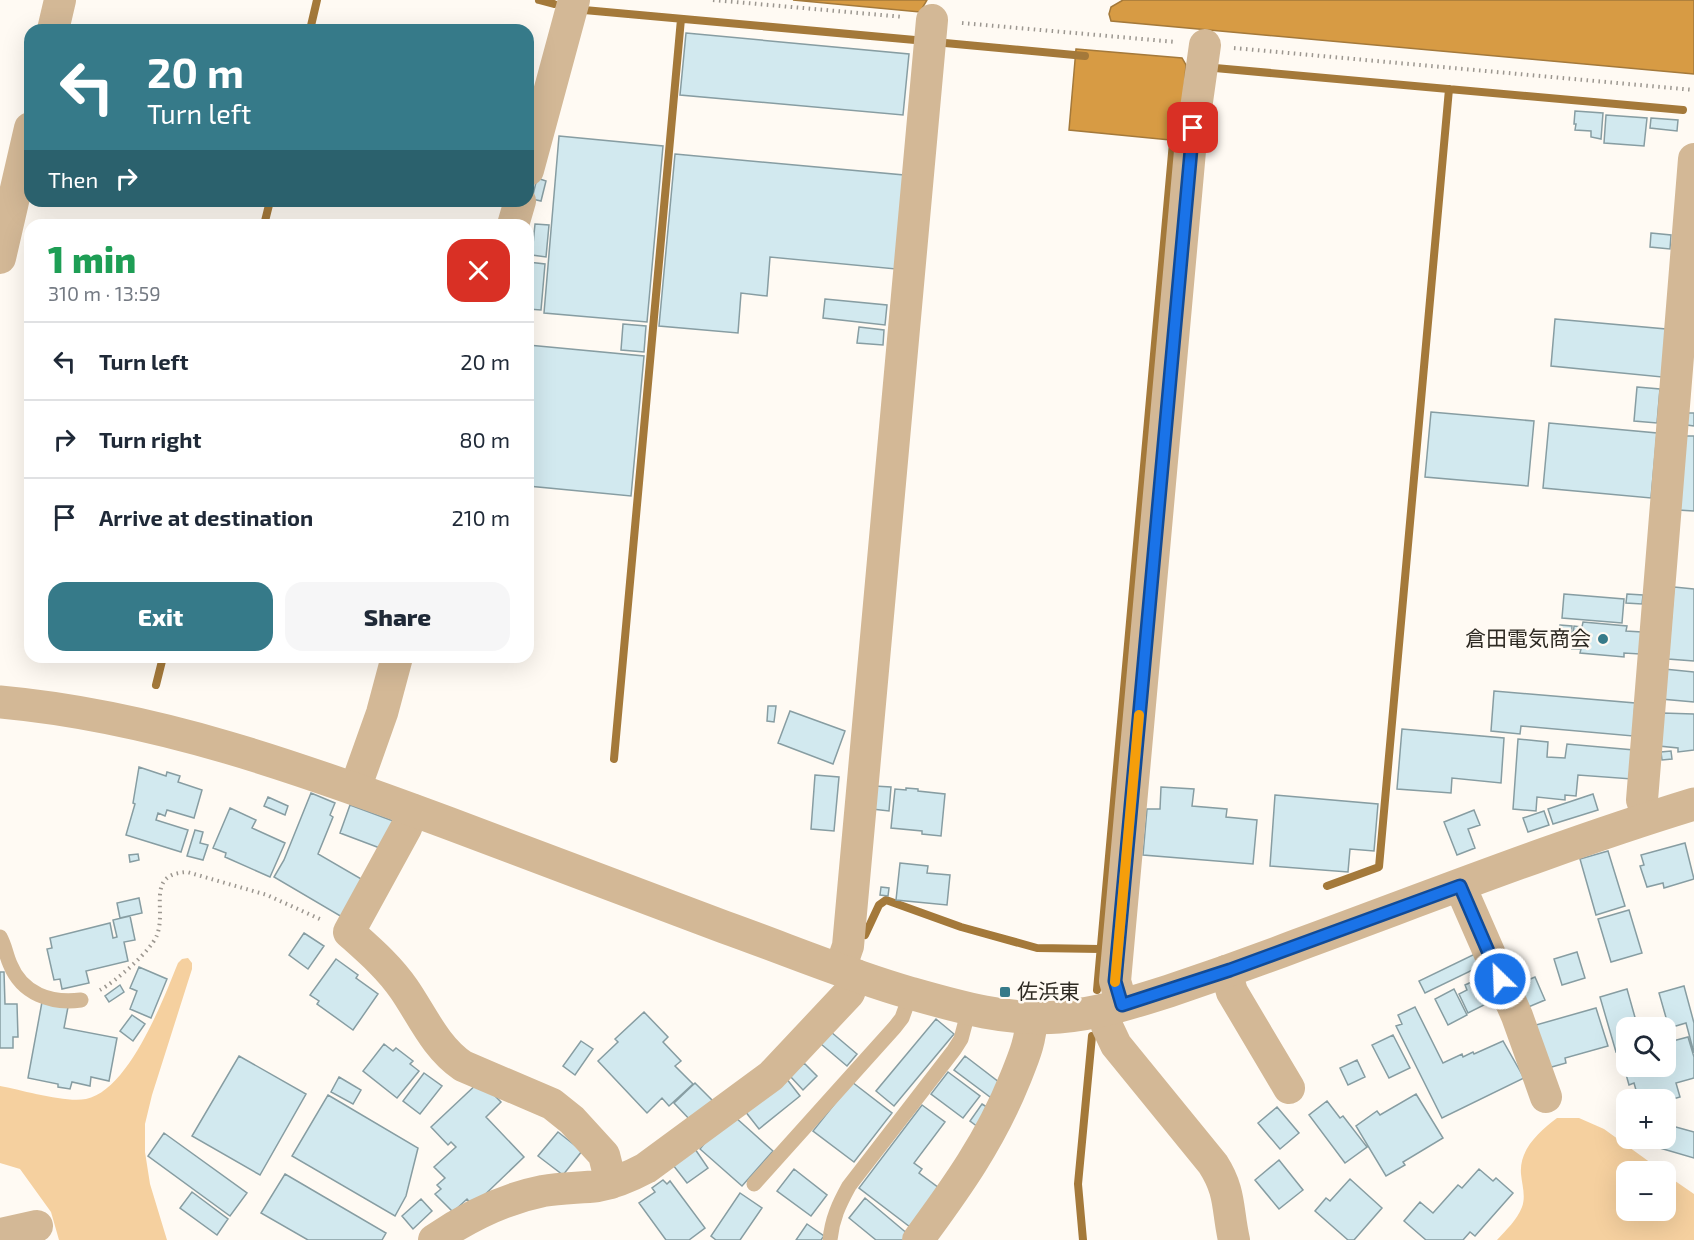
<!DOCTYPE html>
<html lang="en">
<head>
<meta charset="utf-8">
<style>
	:root { --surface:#fff; --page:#f6f6f7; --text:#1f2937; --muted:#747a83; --line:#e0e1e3; --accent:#367a89 }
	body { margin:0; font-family:"Exo 2","Noto Sans JP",sans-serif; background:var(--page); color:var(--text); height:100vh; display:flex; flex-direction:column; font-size:22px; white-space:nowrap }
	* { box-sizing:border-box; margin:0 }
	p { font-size:20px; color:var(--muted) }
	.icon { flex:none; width:33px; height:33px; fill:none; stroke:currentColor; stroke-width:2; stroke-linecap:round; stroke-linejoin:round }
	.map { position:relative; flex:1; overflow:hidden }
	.sheet { position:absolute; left:24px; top:219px; width:510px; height:444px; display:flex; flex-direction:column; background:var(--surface); border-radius:18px; box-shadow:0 6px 24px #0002 }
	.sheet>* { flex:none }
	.hud { position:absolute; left:24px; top:24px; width:510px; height:183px; border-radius:18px; box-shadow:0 6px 24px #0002; background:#367a89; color:#fff; overflow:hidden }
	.buttons { position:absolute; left:1616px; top:1017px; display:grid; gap:12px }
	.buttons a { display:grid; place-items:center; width:60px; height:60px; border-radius:12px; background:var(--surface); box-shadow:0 6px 24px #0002; font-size:30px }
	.pin { position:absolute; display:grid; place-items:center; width:51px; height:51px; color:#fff; margin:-26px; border-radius:12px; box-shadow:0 3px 9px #0006 }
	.me { position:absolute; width:66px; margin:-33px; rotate:336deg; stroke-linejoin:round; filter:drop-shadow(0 0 4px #0008) }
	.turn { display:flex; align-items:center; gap:21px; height:126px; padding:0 24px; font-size:27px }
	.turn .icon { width:78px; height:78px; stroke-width:2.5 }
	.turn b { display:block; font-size:42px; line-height:51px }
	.then { display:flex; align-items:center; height:57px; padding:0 24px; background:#0003; gap:12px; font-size:22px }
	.round { display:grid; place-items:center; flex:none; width:63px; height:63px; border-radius:18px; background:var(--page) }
	.headline { display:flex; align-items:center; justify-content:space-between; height:102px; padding:0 24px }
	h1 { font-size:36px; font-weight:800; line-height:45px; color:#1e9e55 }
	.primary-button { display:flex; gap:12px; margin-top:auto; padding:12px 24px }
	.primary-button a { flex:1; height:69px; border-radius:18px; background:var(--accent); color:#fff; font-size:24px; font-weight:800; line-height:69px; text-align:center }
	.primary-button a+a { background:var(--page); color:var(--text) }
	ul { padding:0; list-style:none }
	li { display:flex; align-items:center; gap:18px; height:78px; padding:0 24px; border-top:2px solid var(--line) }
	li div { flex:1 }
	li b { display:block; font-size:22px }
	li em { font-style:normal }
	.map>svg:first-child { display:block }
	.green { fill:#f5d09f }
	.water { fill:#d79b44; stroke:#a4793a; stroke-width:1.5 }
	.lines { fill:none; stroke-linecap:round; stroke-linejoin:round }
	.stream { stroke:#a4793a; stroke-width:8 }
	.building { fill:#d2e9ef; stroke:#879da2; stroke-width:1.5 }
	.path { stroke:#9c9790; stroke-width:4; stroke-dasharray:1.5 4.5; stroke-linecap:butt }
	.service { stroke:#d3b896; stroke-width:15 }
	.minor { stroke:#d3b896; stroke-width:32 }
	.tertiary { stroke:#d3b896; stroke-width:33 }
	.route-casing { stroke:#114b97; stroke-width:15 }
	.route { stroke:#1a73e8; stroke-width:10 }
	.slow { stroke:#f59e0b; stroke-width:10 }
	.poi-dot { fill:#367a89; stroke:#fffaf3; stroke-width:2 }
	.labels { text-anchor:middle; stroke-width:5; stroke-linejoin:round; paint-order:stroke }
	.poi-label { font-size:21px; fill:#2e2a23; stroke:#fffaf3; text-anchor:end }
</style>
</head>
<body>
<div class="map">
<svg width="1694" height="1240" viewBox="0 0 1694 1240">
	<rect width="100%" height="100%" fill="#fffaf3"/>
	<!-- green -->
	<path class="green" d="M188 958 192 963V969L152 1095 145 1124V1152L150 1184 167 1240H59L51 1212 20 1169 0 1163V1086C22 1090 65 1103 86 1099 129 1090 163 1000 178 963L182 959Z
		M1557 1118H1579L1604 1129 1662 1171 1626 1172V1210H1665V1174L1694 1194V1240H1497C1506 1230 1517 1220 1522 1207 1526 1196 1522 1185 1521 1174 1519 1149 1539 1132 1557 1118Z"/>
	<!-- water -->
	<path class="water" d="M793 0H927L920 12Z
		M1123 0H1694V74L1111 21 1109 14 1111 7Z
		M1076 49 1182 58 1186 65 1180 141 1069 130Z"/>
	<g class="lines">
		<!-- stream -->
		<path class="stream" d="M539 0 554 4
			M584 10 915 40
			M310 30 317 0
			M945 43 1085 56
			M1215 68 1683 110
			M264 225 270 201
			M156 685 163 657
			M614 759 681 19
			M1327 886 1379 867 1449 89
			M865 935 879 905 886 900 961 927 1037 948 1100 949
			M1097 990 1174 131
			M1083 1240 1078 1184 1092 1036"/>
	</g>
	<!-- building -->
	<path class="building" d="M686 33 909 54 903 115 680 95Z
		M1575 111 1603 113 1601 139 1591 137V131L1575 130 1576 124H1574Z
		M1606 115 1647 118 1644 146 1604 143Z
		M1651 118 1678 120 1677 131 1650 128Z
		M559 136 663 146 647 322 544 313Z
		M675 154 904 175 896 269 770 257 767 296 741 293 738 333 659 326Z
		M537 178 546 181 541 201 532 199Z
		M535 224 549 225 546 257 532 255Z
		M1651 233 1671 235 1670 249 1650 247Z
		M528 262 545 264 541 310 528 309Z
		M825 299 887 305 885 325 823 318Z
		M1555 319 1666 329 1662 377 1551 366Z
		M623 324 646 326 644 352 621 350Z
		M859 327 884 330 883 345 857 343Z
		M528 345 644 356 631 496 528 486Z
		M1637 387 1660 389 1657 423 1634 421Z
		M1431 412 1534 421 1528 486 1425 477Z
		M1688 413H1694V426L1687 425Z
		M1549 423 1657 433 1651 498 1543 488Z
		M1684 436H1694V511L1678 510Z
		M1674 587 1694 589V661L1668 659Z
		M1564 594 1624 599 1622 623 1562 618Z
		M1627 594 1643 595 1642 604 1626 603Z
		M1583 622 1627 626 1626 631 1642 632 1640 654 1624 653V657L1580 653 1581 649H1572L1574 626 1582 627Z
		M1560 625 1572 626 1571 647 1558 646Z
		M1664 669 1694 672V702L1661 699Z
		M1494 691 1635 703 1633 736 1521 726 1520 734 1491 731Z
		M768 706H776L774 722 767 721Z
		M790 711 845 731 833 764 778 743Z
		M1662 713 1694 714V750L1678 752V748L1659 746Z
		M1402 729 1504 738 1501 783 1452 778 1451 793 1397 789Z
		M1518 739 1548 742 1547 757 1565 758 1567 744 1634 750 1632 779 1578 775 1576 796 1565 795V800L1537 797 1536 811 1513 809Z
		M1671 751 1672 759 1662 760 1661 752Z
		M139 767 166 776 167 772 180 776 178 782 202 790 194 818 167 810 165 816 158 813 156 820 188 830 181 852 126 835 135 804 133 803Z
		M815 775 839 777 834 831 811 829Z
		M874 786 891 787 889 811 872 809Z
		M1161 787 1194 789 1192 806 1227 809 1226 817 1257 820 1253 864 1143 855 1147 809H1160Z
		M906 788 918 789V791L945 794 941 836 922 834V831L891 828 895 789 906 790Z
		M311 793 335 803 330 815 333 817 318 854 363 880 342 917 274 877 284 860Z
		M1593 794 1598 810 1553 824 1548 809Z
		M1275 795 1378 804 1374 851 1350 849 1348 872 1270 866Z
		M268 797 288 806 285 815 264 806Z
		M350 805 396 822 385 850 340 833Z
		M230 808 256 820 252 828 285 843 270 877 225 857 226 853 213 848Z
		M1474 810 1480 825 1468 829 1475 848 1457 855 1444 822Z
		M1544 811 1549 825 1528 832 1523 818Z
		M195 830 203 832 200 843 208 845 203 860 187 856Z
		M1685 843 1694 879 1664 888 1663 883 1647 887 1640 866 1644 865 1641 855Z
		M1608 851 1625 906 1596 915 1580 859Z
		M138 854 139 860 130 862 129 855Z
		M900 863 928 866 927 873 950 875 947 905 896 900Z
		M881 887 889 888 888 896 880 895Z
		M139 898 142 913 120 918 117 903Z
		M1629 910 1642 953 1611 962 1598 919Z
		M130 916 135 940 124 942 128 961 86 971 89 983 62 989 60 979 54 980 47 949 52 948 50 938 110 923 113 938 117 937 113 920Z
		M304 933 324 946 308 969 289 955Z
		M1577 952 1585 978 1562 985 1554 959Z
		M1477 953 1483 965 1425 993 1419 981Z
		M336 959 358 975 356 978 378 994 353 1030 317 1004 319 1001 310 995Z
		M139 967 167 979 151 1018 130 1009 137 991 130 988Z
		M0 972H4L5 1004H17L18 1037H13V1048H0Z
		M1485 976 1496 999 1468 1013 1459 994 1467 990 1465 985Z
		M1535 977 1545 1000 1526 1008 1516 985Z
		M120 985 124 992 109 1002 105 996Z
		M1684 986 1694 1023V1053L1686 1023 1669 1028 1659 993Z
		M1454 989 1467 1015 1448 1025 1435 999Z
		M1627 989 1638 1028H1626V1049L1616 1052 1600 997Z
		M42 1002 68 1007 64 1028 117 1038 109 1081 91 1077 90 1086 72 1082 70 1089 58 1087V1084L28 1078Z
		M1415 1007 1443 1063 1462 1054 1463 1057 1473 1052 1474 1054 1503 1041 1524 1078 1442 1118 1396 1026 1402 1024 1398 1015Z
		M1596 1008 1608 1046 1565 1058 1566 1063 1548 1068 1536 1025Z
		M644 1012 668 1037 663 1042 681 1061 675 1066 693 1084 669 1106 662 1098 647 1113 598 1061 618 1042 615 1039Z
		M132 1015 145 1024 133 1041 120 1031Z
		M936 1019 954 1034 894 1106 876 1091Z
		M831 1032 857 1054 847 1066 821 1044Z
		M1393 1035 1410 1068 1389 1078 1372 1045Z
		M1688 1037 1694 1057V1078L1676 1083 1680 1097 1666 1101 1638 1097 1634 1083 1629 1085 1622 1060 1626 1059V1066H1665V1043Z
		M581 1041 593 1049 575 1075 563 1066Z
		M384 1044 393 1051 396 1048 413 1061 410 1064 419 1071 397 1098 363 1071Z
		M239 1056 306 1094 260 1175 192 1136Z
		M965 1056 1004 1086 994 1100 954 1070Z
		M1357 1060 1365 1077 1348 1085 1340 1068Z
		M804 1063 817 1076 803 1090 790 1076Z
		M948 1072 980 1096 963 1118 931 1094Z
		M424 1073 442 1086 420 1114 403 1101Z
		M339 1077 361 1090 353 1104 331 1092Z
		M786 1078 800 1096 759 1129 745 1111Z
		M480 1081 501 1102 486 1117 524 1157 473 1206 467 1199 453 1212 435 1194 441 1189 437 1185 445 1178 434 1167 456 1147 451 1142 448 1145 431 1127Z
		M852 1082 892 1113 854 1162 813 1131Z
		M695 1083 713 1101 692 1122 674 1103Z
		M1416 1094 1443 1138 1403 1162 1405 1165 1386 1176 1356 1126 1377 1111 1380 1115Z
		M328 1095 418 1148 406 1196 395 1216 292 1156Z
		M1327 1101 1340 1118 1343 1116 1367 1147 1345 1163 1309 1115Z
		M982 1104 990 1109 978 1127 970 1121Z
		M922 1105 945 1122 914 1163 922 1169 919 1173 943 1191 914 1230 859 1188Z
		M1277 1107 1299 1133 1280 1149 1258 1123Z
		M735 1117 773 1151 742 1186 700 1149 712 1134Z
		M1665 1124 1694 1132V1158L1653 1146 1641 1138H1665Z
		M558 1132 582 1151 563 1175 538 1156Z
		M164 1133 247 1193 230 1216 148 1156Z
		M695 1149 708 1168 687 1183 673 1165Z
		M1279 1160 1303 1190 1279 1209 1255 1180Z
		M794 1169 827 1195 811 1216 777 1191Z
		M1479 1169 1493 1181 1496 1178 1513 1193 1475 1236 1470 1232 1463 1240H1426L1404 1221 1420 1202 1433 1213 1458 1185 1462 1188Z
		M285 1174 386 1233 382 1240H308L261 1213Z
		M1350 1179 1382 1208 1354 1240H1348L1315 1211 1326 1198 1330 1201Z
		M663 1180 667 1184 670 1181 705 1228 689 1240H666L639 1203 655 1192 652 1188Z
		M192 1192 228 1219 217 1235 180 1208Z
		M740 1193 762 1208 740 1240H716L711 1236Z
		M865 1198 909 1235 904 1240H876L849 1218Z
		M421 1199 432 1211 413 1229 402 1216Z
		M807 1224 824 1236 821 1240H796Z"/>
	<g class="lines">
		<!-- path -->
		<path class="path" d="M713 0 904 17
			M962 23 1176 42
			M1234 48 1694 90
			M100 990C115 982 151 951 157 935 167 909 145 874 187 872L267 895 322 920"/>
		<!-- service -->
		<path class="service" d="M0 937C5 946 6 955 10 964 22 994 51 1004 81 1000
			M754 1184 895 1027 902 1018 911 993
			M830 1240C832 1219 839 1204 849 1186L954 1050 961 1039 969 1009"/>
		<!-- minor -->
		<path class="minor" d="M53 30 60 0
			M528 170 574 0
			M513 225 520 201
			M0 258 30 128
			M355 789 382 713 397 657
			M413 810 406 828 349 932C369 950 389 967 404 989 422 1015 435 1047 463 1066L552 1104 572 1120 604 1155 611 1183
			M1648 818 1642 800 1694 159
			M1460 886 1517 1016 1546 1097
			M840 969 848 946 932 20
			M1226 971 1232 992 1289 1088
			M1122 1005 1115 981 1190 151 1205 45
			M1103 1010 1107 1026 1116 1045 1213 1164C1231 1192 1227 1209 1234 1240
			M0 1234 37 1226
			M434 1240C467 1217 503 1199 543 1191 561 1188 580 1188 598 1186 616 1183 631 1176 646 1168L771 1076 849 993 856 975
			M918 1240C957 1187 990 1141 1015 1079 1023 1059 1032 1039 1031 1017"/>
		<!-- tertiary -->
		<path class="tertiary" d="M0 702C155 716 303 769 448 823 540 858 632 892 724 927 786 949 847 975 910 993 959 1007 1007 1021 1059 1017 1098 1014 1134 1002 1172 990 1214 976 1256 961 1298 945 1429 897 1560 845 1694 804"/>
	</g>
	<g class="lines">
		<!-- route casing -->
		<g class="route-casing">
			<path id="route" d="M1193 128 1115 981 1122 1005 1230 970 1460 886 1500 979"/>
		</g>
		<!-- route -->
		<use href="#route" class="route"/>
		<!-- slow -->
		<path class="slow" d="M1115 982 1139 715"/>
	</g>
	<!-- markers -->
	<g class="poi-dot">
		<circle cx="1603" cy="639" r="6"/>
		<rect x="999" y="986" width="12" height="12" rx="3"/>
	</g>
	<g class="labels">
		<!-- poi labels -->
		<g class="poi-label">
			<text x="1591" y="646">倉田電気商会</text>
			<text x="1017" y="999" text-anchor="start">佐浜東</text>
		</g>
	</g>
</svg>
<div class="buttons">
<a><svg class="icon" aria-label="search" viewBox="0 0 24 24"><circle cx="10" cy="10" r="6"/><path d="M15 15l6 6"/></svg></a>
<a>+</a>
<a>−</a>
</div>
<div class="pin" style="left:1193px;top:128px;background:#d93025"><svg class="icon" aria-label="arrive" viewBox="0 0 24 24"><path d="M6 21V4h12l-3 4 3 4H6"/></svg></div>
<svg class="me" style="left:1500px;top:979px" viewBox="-20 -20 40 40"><circle r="17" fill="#1a73e8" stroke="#fff" stroke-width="3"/><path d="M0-11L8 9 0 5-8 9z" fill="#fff"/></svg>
<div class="hud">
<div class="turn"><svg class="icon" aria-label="left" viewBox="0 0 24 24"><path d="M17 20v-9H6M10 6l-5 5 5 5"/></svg><div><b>20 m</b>Turn left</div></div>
<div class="then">Then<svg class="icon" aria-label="right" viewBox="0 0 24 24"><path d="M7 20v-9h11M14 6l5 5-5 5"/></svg></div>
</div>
<section class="sheet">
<div class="headline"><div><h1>1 min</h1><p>310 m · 13:59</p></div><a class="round" style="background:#d93025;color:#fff"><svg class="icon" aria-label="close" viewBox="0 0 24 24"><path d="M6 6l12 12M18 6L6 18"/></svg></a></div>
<ul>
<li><svg class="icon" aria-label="left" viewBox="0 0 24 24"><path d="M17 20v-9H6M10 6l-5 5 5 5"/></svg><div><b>Turn left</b></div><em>20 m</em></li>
<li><svg class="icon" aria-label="right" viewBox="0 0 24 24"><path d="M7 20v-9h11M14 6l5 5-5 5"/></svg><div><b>Turn right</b></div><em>80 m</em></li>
<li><svg class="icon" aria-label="arrive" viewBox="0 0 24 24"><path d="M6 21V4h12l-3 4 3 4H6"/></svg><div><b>Arrive at destination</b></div><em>210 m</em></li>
</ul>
<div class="primary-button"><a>Exit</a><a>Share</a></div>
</section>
</div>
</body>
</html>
